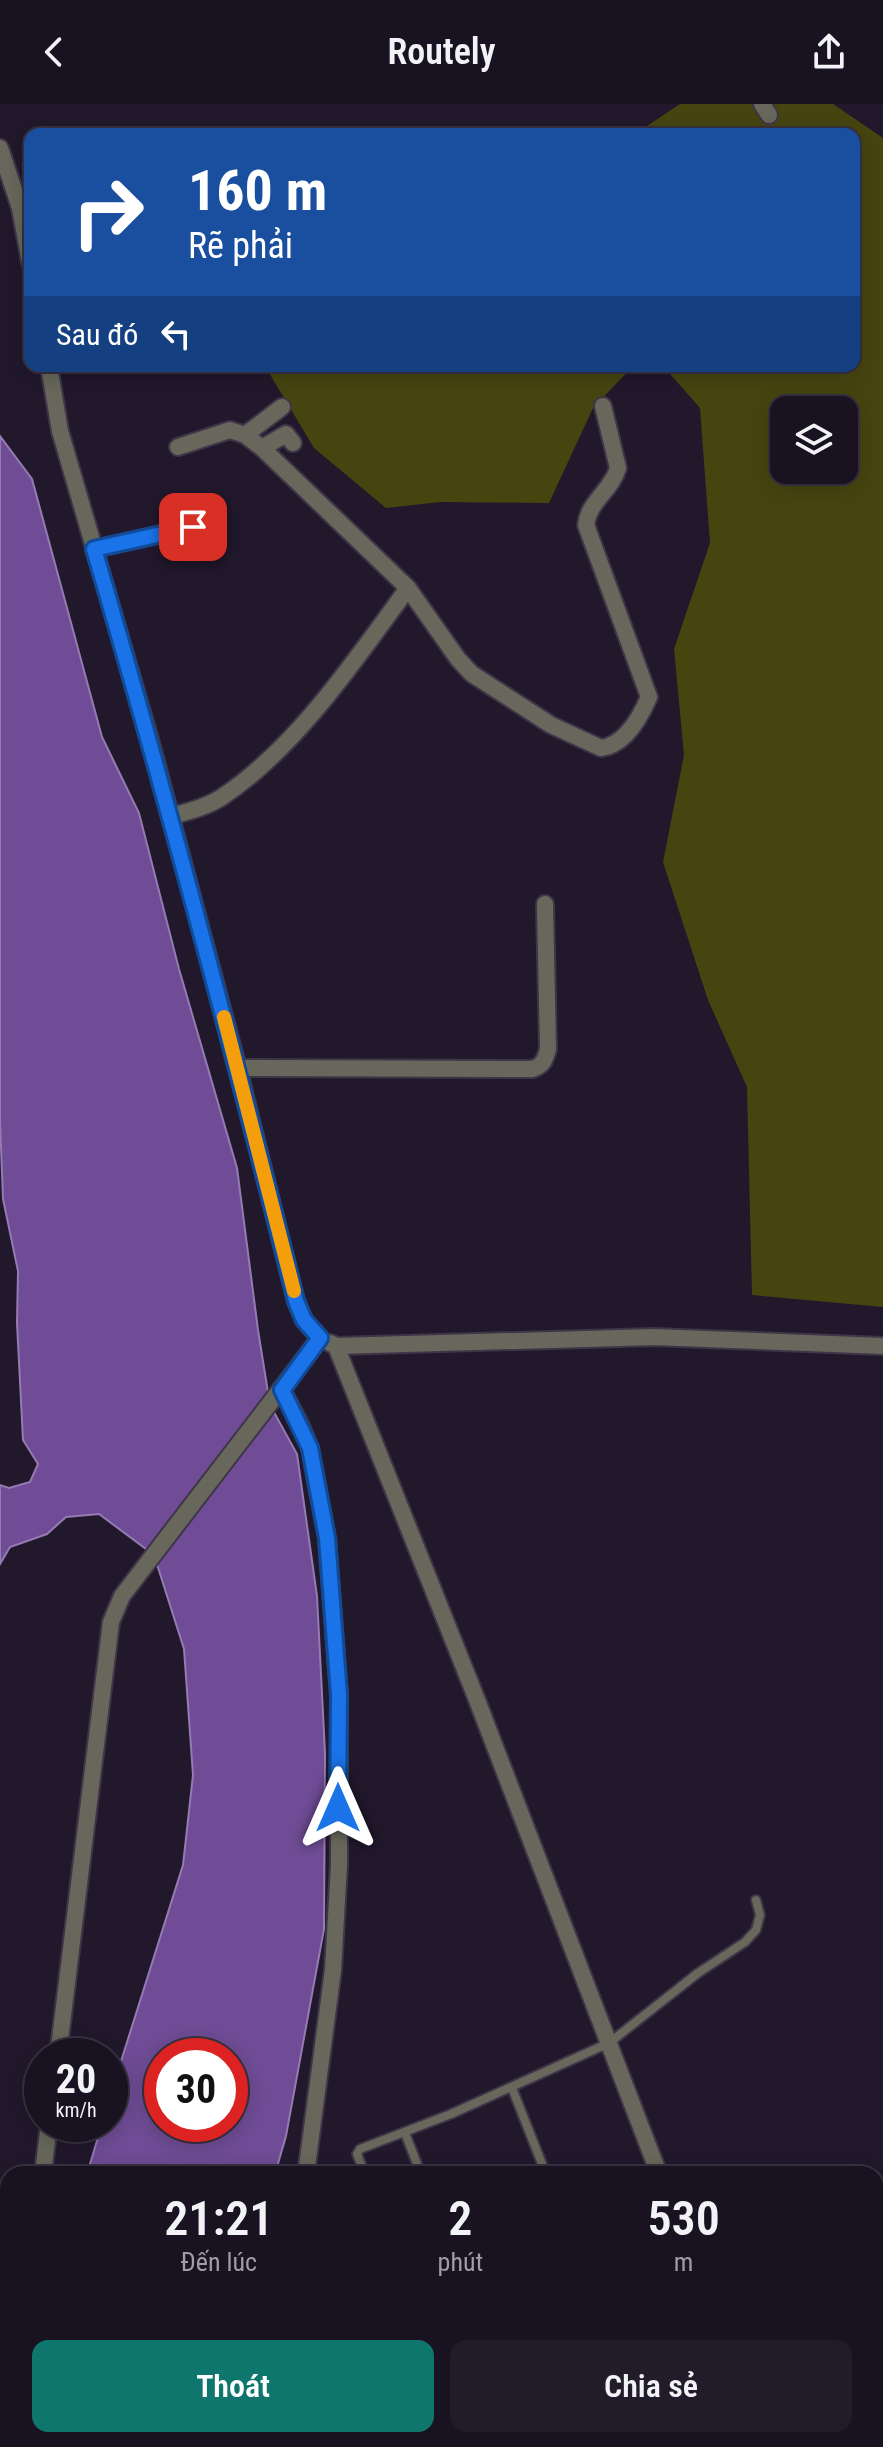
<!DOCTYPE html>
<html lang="vi">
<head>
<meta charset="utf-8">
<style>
	:root { --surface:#191221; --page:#221b2a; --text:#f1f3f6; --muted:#9f9ea5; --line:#37323f; --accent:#0f766e }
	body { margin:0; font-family:"Roboto Condensed",sans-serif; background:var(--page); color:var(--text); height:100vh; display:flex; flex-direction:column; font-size:30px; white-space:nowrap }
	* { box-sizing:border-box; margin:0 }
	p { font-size:26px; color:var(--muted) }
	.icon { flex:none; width:44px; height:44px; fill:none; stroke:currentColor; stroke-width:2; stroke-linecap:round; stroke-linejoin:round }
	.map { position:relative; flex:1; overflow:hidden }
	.side { position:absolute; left:0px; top:2062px; width:884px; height:282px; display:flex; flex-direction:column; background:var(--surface); border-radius:24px 24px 0 0; box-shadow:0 4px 20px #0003,0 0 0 2px var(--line) }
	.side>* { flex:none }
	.guide { position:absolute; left:24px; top:24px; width:836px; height:244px; border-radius:16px; box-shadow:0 4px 20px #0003,0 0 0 2px var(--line); background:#1a4fa0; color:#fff; overflow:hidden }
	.buttons { position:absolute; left:770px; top:292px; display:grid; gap:16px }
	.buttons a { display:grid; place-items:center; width:88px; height:88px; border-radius:16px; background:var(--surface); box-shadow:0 4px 20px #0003,0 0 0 2px var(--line); font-size:40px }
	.speed { position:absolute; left:24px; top:1934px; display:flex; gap:16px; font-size:40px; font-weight:700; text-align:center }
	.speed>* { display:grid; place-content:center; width:104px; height:104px; border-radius:50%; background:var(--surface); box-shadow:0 4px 20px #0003,0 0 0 2px var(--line); line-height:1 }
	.speed small { font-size:20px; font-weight:400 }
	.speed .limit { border:12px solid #d22; background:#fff; color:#111 }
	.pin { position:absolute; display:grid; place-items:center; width:68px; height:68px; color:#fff; margin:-34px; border-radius:16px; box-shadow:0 4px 12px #0006 }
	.me { position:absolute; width:88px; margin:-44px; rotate:0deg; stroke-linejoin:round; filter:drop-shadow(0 0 6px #0008) }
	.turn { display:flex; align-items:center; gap:28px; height:168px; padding:0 32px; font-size:36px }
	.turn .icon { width:104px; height:104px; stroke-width:2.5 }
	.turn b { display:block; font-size:56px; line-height:68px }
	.then { display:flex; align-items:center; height:76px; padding:0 32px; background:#0003; gap:16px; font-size:30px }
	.eta { display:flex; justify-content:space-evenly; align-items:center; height:136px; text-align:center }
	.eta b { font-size:48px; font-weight:600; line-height:56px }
	.action { display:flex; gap:16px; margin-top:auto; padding:16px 32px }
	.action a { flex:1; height:92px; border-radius:16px; background:var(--accent); color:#fff; font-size:32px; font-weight:600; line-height:92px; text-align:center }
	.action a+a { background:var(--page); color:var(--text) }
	header { display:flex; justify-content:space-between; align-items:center; height:104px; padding:0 32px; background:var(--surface); font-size:36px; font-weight:600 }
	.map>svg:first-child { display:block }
	.green { fill:#464510; fill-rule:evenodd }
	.water { fill:#6f4c95; stroke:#957bb3; stroke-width:2; fill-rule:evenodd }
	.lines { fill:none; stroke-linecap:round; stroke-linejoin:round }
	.lane-casing { stroke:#3e3549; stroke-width:12 }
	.street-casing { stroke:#3e3549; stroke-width:20 }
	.lane { stroke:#67685b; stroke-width:8 }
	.street { stroke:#67685b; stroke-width:16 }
	.route-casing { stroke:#114b97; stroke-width:20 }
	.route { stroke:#1a73e8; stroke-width:14 }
	.slow { stroke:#f59e0b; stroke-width:14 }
</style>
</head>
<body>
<header><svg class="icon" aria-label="back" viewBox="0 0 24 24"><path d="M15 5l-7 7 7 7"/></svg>Routely<svg class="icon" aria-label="share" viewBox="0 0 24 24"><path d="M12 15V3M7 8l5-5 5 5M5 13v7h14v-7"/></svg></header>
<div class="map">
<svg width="883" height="2343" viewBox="0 0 883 2343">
	<rect width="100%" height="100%" fill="#21182c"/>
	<!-- green -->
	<path class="green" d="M680 0H833L883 34V1203L752 1191 747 983 708 896 663 758 684 651 674 545 710 439 700 304 663 262H854V30H635ZM784 306H844V366H784Z
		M265 262H633L593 304 549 399 440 398 386 404 314 344Z"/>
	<!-- water -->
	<path class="water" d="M0 332 32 375 102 633 139 709 179 865 237 1064 258 1226 270 1301 297 1350 317 1492 325 1649 324 1825 286 2032 275 2070H87L102 2020H110V1992L183 1761 193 1671 184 1545 154 1451 99 1410 66 1413 47 1430 10 1443 0 1460V1381L9 1384 30 1378 38 1360 23 1336 17 1219 18 1167 3 1095 0 1017ZM162 1952H230V2020H162Z
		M41 2336H226L227 2343H41Z"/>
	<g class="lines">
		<!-- lane casing -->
		<g class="lane-casing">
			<path id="lane" d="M512 1984 546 2070
				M405 2029 421 2070
				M365 2070 357 2050 360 2045 451 2010 609 1939 698 1869 745 1838 756 1826 760 1811 756 1796
				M876 2232 883 2227
				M876 2333 883 2329
				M466 2336 469 2343
				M529 2343 544 2336
				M858 2343 871 2336"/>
		</g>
		<!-- street casing -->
		<g class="street-casing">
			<path id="street" d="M762 0 769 11
				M0 44 20 104 30 158
				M49 262 60 327 151 639 238 964 296 1197 304 1216 320 1234 122 1492 111 1518 58 1952
				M245 331 282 303
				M178 343 230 326 245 331 262 344 408 484 458 555 472 570 551 621 601 644C625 641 640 614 649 593L586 421C588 398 612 386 618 364L603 302
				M262 344 286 330 293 339
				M94 445 193 423
				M171 712C188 708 207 703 222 693 296 644 356 555 408 484
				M238 964 532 965C543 962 545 956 548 945L545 800
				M330 1239 336 1242 654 1233 883 1242
				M336 1242 477 1596 659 2070
				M282 1286 301 1322 310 1344 327 1434 339 1591V1760L333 1866 306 2070
				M43 2070 49 2020
				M0 2332 8 2313
				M278 2336 279 2343
				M762 2336 764 2343"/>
		</g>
		<!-- lane -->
		<use href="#lane" class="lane"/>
		<!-- street -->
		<use href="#street" class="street"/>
	</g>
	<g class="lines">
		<!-- route casing -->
		<g class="route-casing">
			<path id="route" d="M193 423 94 445C167 694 233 945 296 1197L304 1216 320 1234 282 1286 310 1344 327 1434 339 1591 338 1704"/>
		</g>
		<!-- route -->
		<use href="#route" class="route"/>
		<!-- slow -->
		<path class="slow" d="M224 913 294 1187"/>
	</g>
</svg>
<div class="buttons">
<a><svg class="icon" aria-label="layers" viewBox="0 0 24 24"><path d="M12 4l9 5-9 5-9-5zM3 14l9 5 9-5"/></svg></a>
</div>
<div class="speed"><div>20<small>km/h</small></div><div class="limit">30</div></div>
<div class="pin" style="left:193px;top:423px;background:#d93025"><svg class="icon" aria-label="arrive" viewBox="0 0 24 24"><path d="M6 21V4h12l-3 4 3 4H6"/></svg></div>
<svg class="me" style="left:338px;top:1704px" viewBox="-20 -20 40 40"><path d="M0-17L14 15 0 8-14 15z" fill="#1a73e8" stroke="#fff" stroke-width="4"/></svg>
<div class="guide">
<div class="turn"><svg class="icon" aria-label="right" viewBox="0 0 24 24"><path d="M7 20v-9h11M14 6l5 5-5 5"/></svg><div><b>160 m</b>Rẽ phải</div></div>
<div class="then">Sau đó<svg class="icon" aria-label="left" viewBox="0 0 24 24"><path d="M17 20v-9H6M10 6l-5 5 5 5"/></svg></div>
</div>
<section class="side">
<div class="eta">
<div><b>21:21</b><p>Đến lúc</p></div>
<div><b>2</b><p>phút</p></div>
<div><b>530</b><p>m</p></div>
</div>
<div class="action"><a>Thoát</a><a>Chia sẻ</a></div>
</section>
</div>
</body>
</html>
